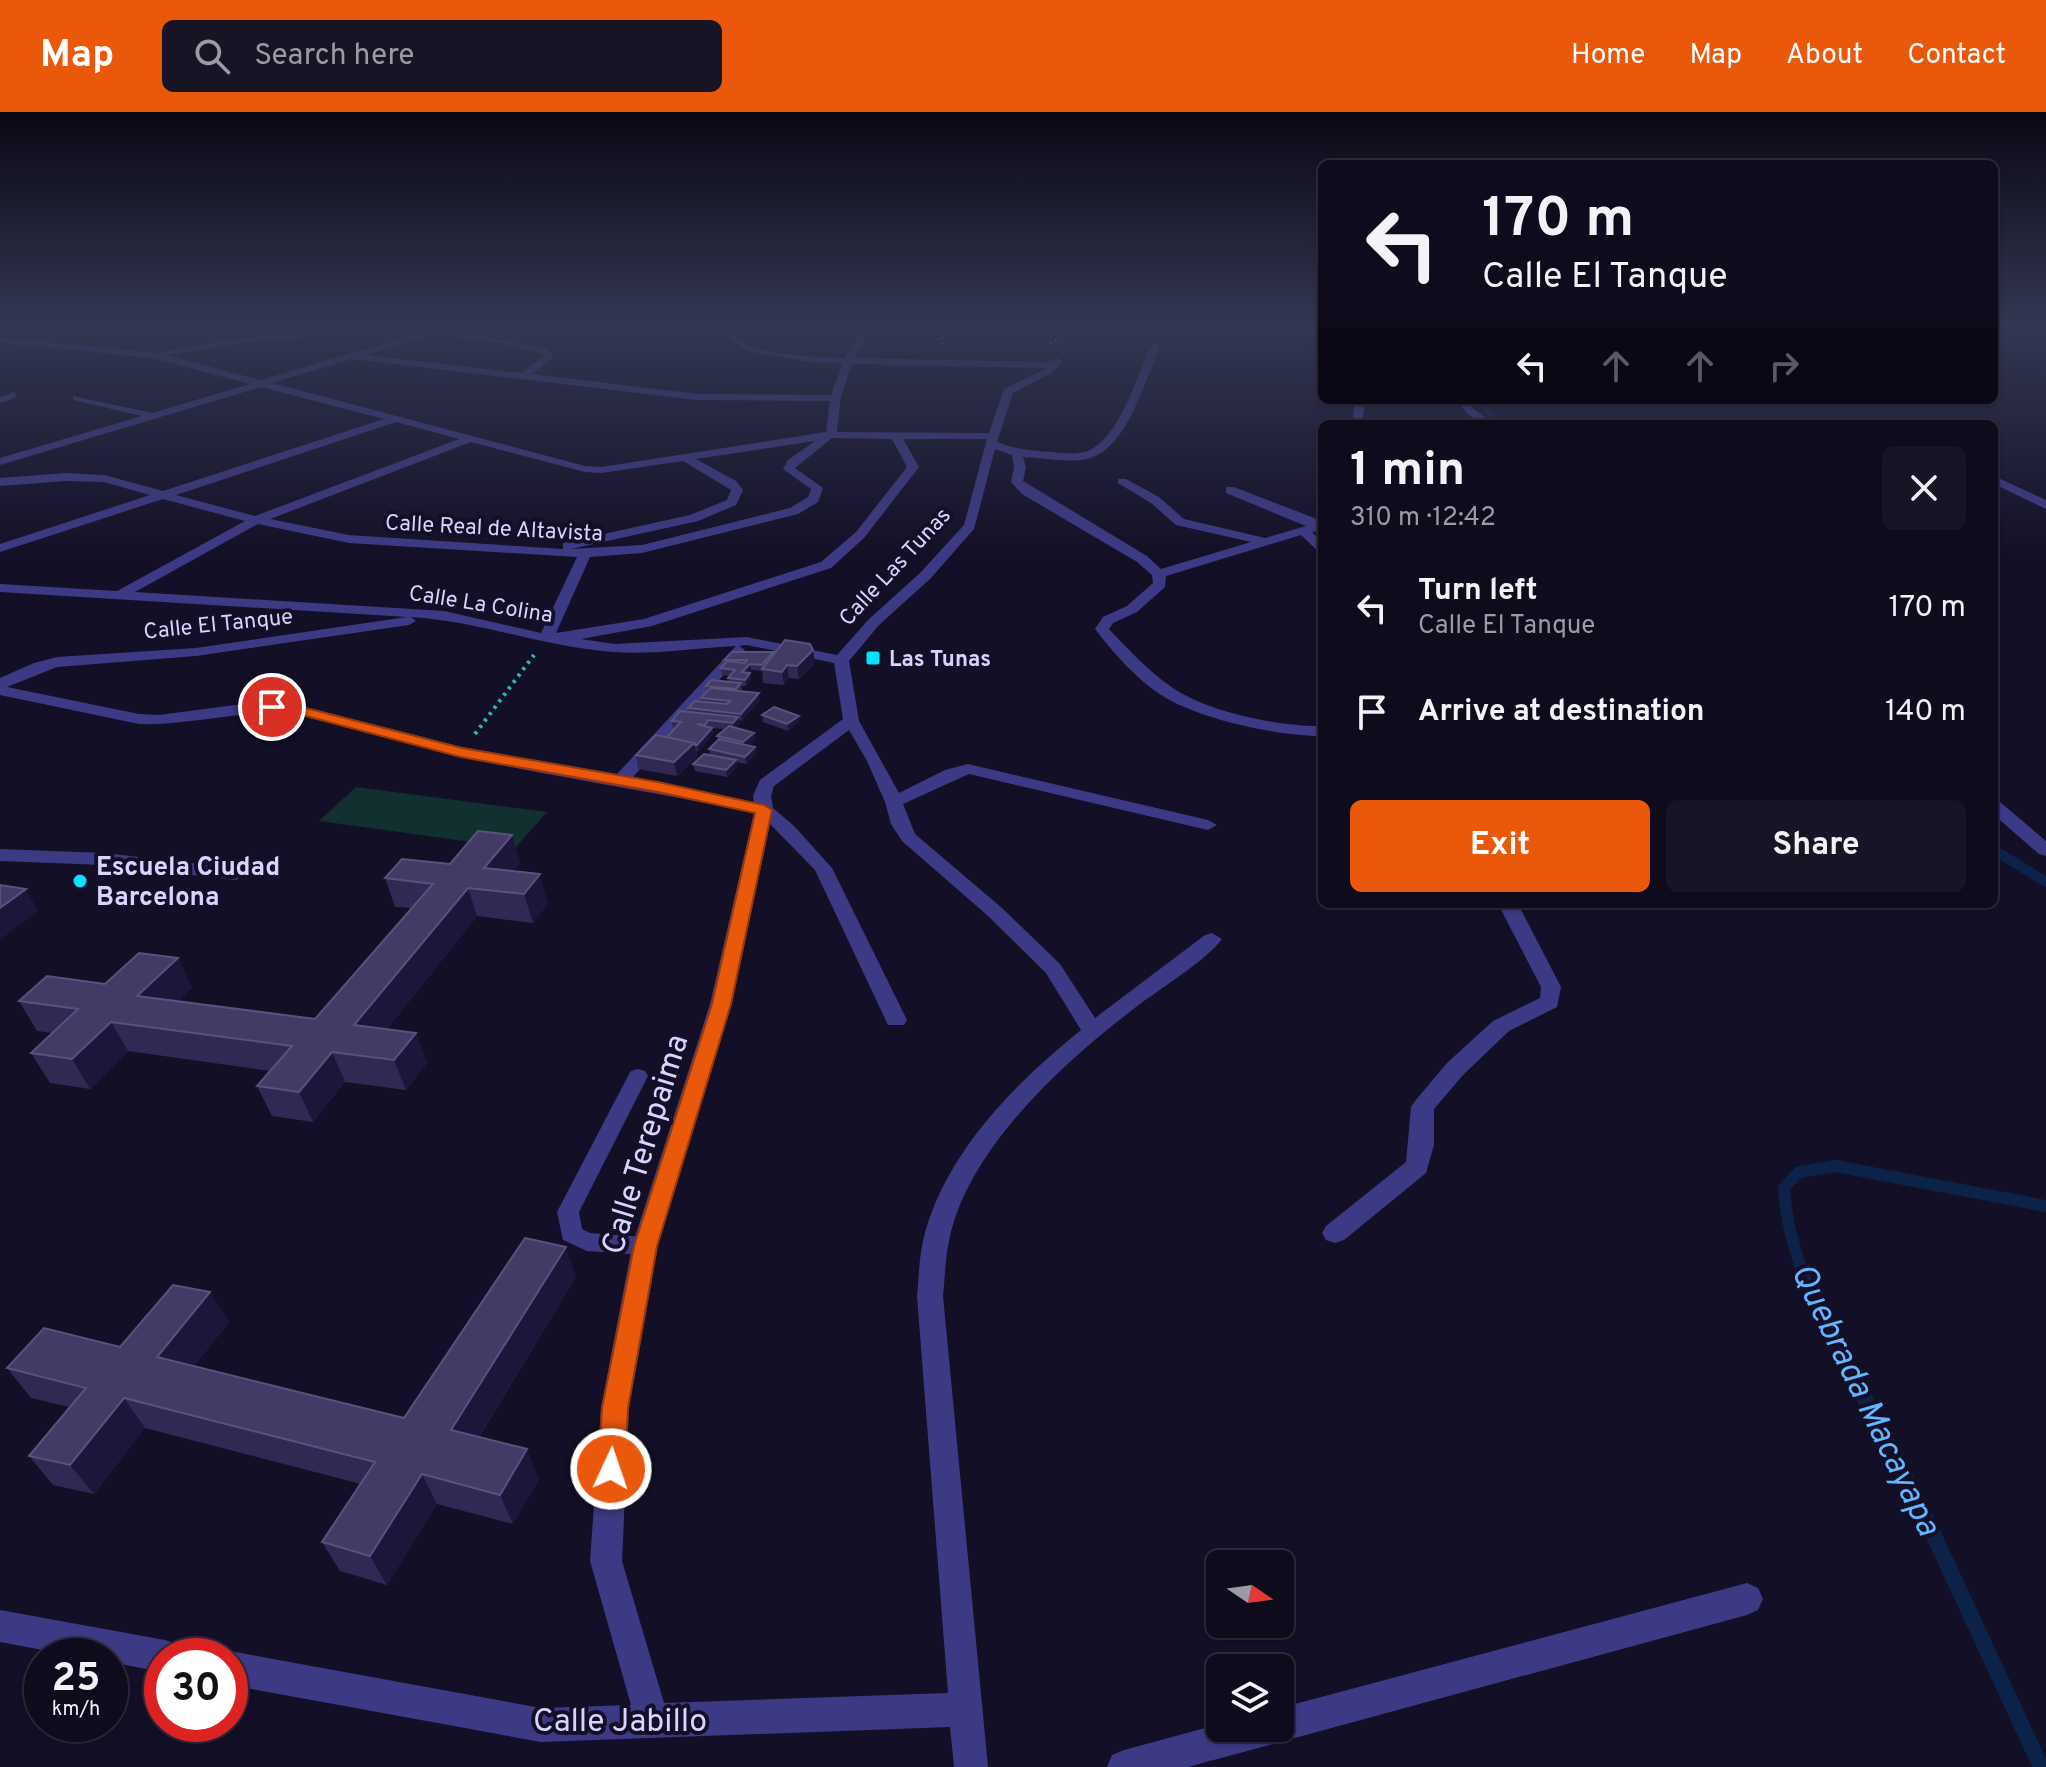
<!DOCTYPE html>
<html lang="en">
<head>
<meta charset="utf-8">
<style>
	:root { --surface:#0e0b1c; --page:#171425; --text:#f1f3f6; --muted:#9b9ba3; --line:#2e2b3b; --accent:#ea580c }
	body { margin:0; font-family:Overpass,sans-serif; background:var(--page); color:var(--text); height:100vh; display:flex; flex-direction:column; font-size:30px; white-space:nowrap }
	* { box-sizing:border-box; margin:0 }
	p { font-size:26px; color:var(--muted) }
	.icon { flex:none; width:44px; height:44px; fill:none; stroke:currentColor; stroke-width:2; stroke-linecap:round; stroke-linejoin:round }
	.map { position:relative; flex:1; overflow:hidden }
	.sheet { position:absolute; left:1318px; top:308px; width:680px; height:488px; display:flex; flex-direction:column; background:var(--surface); border-radius:12px; box-shadow:0 2px 6px #0004,0 0 0 2px var(--line) }
	.sheet>* { flex:none }
	.banner { position:absolute; left:1318px; top:48px; width:680px; height:244px; border-radius:12px; box-shadow:0 2px 6px #0004,0 0 0 2px var(--line); background:#0e0b1c; color:var(--text); overflow:hidden }
	.needle { width:52px; rotate:103deg }
	.fabs { position:absolute; left:1206px; top:1438px; display:grid; gap:16px }
	.fabs a { display:grid; place-items:center; width:88px; height:88px; border-radius:12px; background:var(--surface); box-shadow:0 2px 6px #0004,0 0 0 2px var(--line); font-size:40px }
	.speed { position:absolute; left:24px; top:1526px; display:flex; gap:16px; font-size:40px; font-weight:700; text-align:center }
	.speed>* { display:grid; place-content:center; width:104px; height:104px; border-radius:50%; background:var(--surface); box-shadow:0 2px 6px #0004,0 0 0 2px var(--line); line-height:1 }
	.speed small { font-size:20px; font-weight:400 }
	.speed .limit { border:12px solid #d22; background:#fff; color:#111 }
	.pin { position:absolute; display:grid; place-items:center; width:68px; height:68px; color:#fff; margin:-34px; border:4px solid #fff; border-radius:50%; box-shadow:0 2px 8px #0007 }
	.me { position:absolute; width:88px; margin:-44px; rotate:3deg; stroke-linejoin:round; filter:drop-shadow(0 0 6px #0008) }
	.turn { display:flex; align-items:center; gap:28px; height:168px; padding:0 32px; font-size:36px }
	.turn .icon { width:104px; height:104px; stroke-width:2.5 }
	.turn b { display:block; font-size:56px; line-height:68px }
	.lanes { display:flex; align-items:center; height:76px; padding:0 32px; background:#0003; justify-content:center; gap:40px; direction:ltr }
	.lanes .off { opacity:.35 }
	.round { display:grid; place-items:center; flex:none; width:84px; height:84px; border-radius:12px; background:var(--page) }
	.overview { display:flex; align-items:center; justify-content:space-between; height:136px; padding:0 32px }
	h1 { font-size:48px; font-weight:700; line-height:60px }
	.button { display:flex; gap:16px; margin-top:auto; padding:16px 32px }
	.button a { flex:1; height:92px; border-radius:12px; background:var(--accent); color:#fff; font-size:32px; font-weight:700; line-height:92px; text-align:center }
	.button a+a { background:var(--page); color:var(--text) }
	ul { padding:0; list-style:none }
	li { display:flex; align-items:center; gap:24px; height:104px; padding:0 32px }
	li div { flex:1 }
	li b { display:block; font-size:30px }
	li em { font-style:normal }
	header { display:flex; align-items:center; gap:48px; box-sizing:border-box; height:112px; padding:0 40px; background:var(--accent); color:#fff }
	header strong { font-size:38px }
	nav { display:flex; gap:44px; margin-inline-start:auto; font-size:28px }
	.search { width:560px; height:72px; background:var(--page); display:flex; align-items:center; gap:20px; box-sizing:border-box; padding:0 28px; border-radius:12px; color:var(--muted); font-size:30px }
	.map>svg:first-child { display:block }
	.green { fill:#12302f }
	.lines { fill:none; stroke-linecap:round; stroke-linejoin:round }
	.stream-far3 { stroke:#0c2248; stroke-width:5 }
	.stream-far2 { stroke:#0c2248; stroke-width:10 }
	.stream-far1 { stroke:#0c2248; stroke-width:12 }
	.stream { stroke:#0c2248; stroke-width:16 }
	.path-far1 { stroke:#2fb8b0; stroke-width:3; stroke-dasharray:2 3; stroke-linecap:butt }
	.path { stroke:#2fb8b0; stroke-width:4; stroke-dasharray:3 5; stroke-linecap:butt }
	.service { fill:#3d3a85; fill-rule:evenodd }
	.minor { fill:#3d3a85; fill-rule:evenodd }
	.wall { fill:#312854 }
	.shaded-wall { fill:#1d163a }
	.building { fill:#433a66; stroke:#5a527e; stroke-width:2 }
	.route { fill:#ea580c; stroke:#983908; stroke-width:2 }
	.poi-dot { fill:#00e5ff; stroke:#130f26; stroke-width:3 }
	.labels { text-anchor:middle; stroke-width:8; stroke-linejoin:round; paint-order:stroke }
	.far-street-label { font-size:22px; fill:#d9d4ff; stroke:#130f26 }
	.far-poi-label { font-size:22px; font-weight:bold; fill:#d9d4ff; stroke:#130f26; text-anchor:start }
	.poi-label { font-size:26px; font-weight:bold; fill:#d9d4ff; stroke:#130f26; text-anchor:start }
	.near-street-label { font-size:32px; fill:#d9d4ff; stroke:#130f26 }
	.near-water-label { font-size:34px; font-style:italic; fill:#62b6ff; stroke:#130f26 }
</style>
</head>
<body>
<header>
<strong>Map</strong>
<div class="search"><svg class="icon" aria-label="search" viewBox="0 0 24 24"><circle cx="10" cy="10" r="6"/><path d="M15 15l6 6"/></svg>Search here</div>
<nav><a>Home</a><a>Map</a><a>About</a><a>Contact</a></nav>
</header>
<div class="map">
<svg width="2046" height="1655" viewBox="0 0 2046 1655">
	<rect width="100%" height="100%" fill="#130f26"/>
	<!-- green -->
	<path class="green" d="M356 675 547 700 515 736 319 709Z"/>
	<g class="lines">
		<!-- stream-far3 -->
		<path class="stream-far3" d="M1480 288 1498 312"/>
		<!-- stream-far2 -->
		<path class="stream-far2" d="M1994 738 2046 770"/>
		<!-- stream-far1 -->
		<path class="stream-far1" d="M1852 1262C1820 1200 1788 1147 1784 1076L1799 1060 1835 1054 2046 1094"/>
		<!-- stream -->
		<path class="stream" d="M1851 1260 1923 1400 2041 1655"/>
		<!-- path-far1 -->
		<path class="path-far1" d="M1050 231 1064 225
			M942 232 943 213"/>
		<!-- path -->
		<path class="path" d="M475 622 534 543"/>
		<!-- service -->
		<path class="service" d="M14 280 17 285 0 291V285Z
			M638 957 645 959 648 964 579 1100 582 1117 590 1121 645 1125 653 1127 656 1134 653 1141 645 1143 587 1139 563 1128 557 1100 628 964 631 959Z"/>
		<!-- minor -->
		<path class="minor" d="M445 213H460L450 218 548 237 554 245 532 262 697 282 831 283 843 251H815L747 239 721 219 703 213C736 213 728 223 753 234 773 244 822 245 845 246L858 223 853 213H862L868 223 855 246 1048 250 1057 246 1062 249 1053 260 1013 281 997 330C1015 337 1032 339 1051 340 1063 341 1078 343 1088 339 1120 325 1137 264 1150 234L1155 231 1160 234C1145 268 1127 338 1087 347 1066 351 1044 346 1023 345L1026 355 1023 369 1147 444 1161 457 1251 430 1176 413 1151 391 1118 371V367H1126L1159 385 1184 407 1265 426 1306 414 1226 381V375H1234L1322 409V418L1312 420 1322 431V443L1301 423 1166 464 1165 475 1137 500 1113 511 1109 517C1129 538 1149 560 1173 576 1208 600 1280 615 1322 614V624C1278 624 1204 608 1166 586 1139 570 1114 542 1095 517L1103 505 1127 494 1153 471 1152 463 1137 450 1022 382 1011 370 1014 355 1012 343 995 337 974 417 930 467 879 513 849 549 859 609 899 681 945 658 968 652 1208 708 1217 713 1208 718 969 662 903 692 915 722 1002 796 1060 852 1095 906 1205 823 1212 821 1222 827C1207 848 1158 878 1136 895 1064 950 967 1037 949 1129 945 1147 945 1166 943 1184L988 1655H954L950 1615 541 1630 230 1573V1544H219L230 1539 541 1596 631 1593 590 1449 601 1296 632 1134 710 892 754 701C657 680 559 666 462 645 408 634 350 609 297 603 243 596 192 614 139 612L0 583V566L34 551 57 545 196 536 407 505 0 480V472L117 479 245 409 163 387 0 440V432L150 383 104 370 65 369 0 374V366L65 361 104 363 163 379 384 307 261 275 0 353V346L142 304 73 288V284L152 301 250 272 153 246 0 231V225L157 241 211 231 307 218 354 215 434 217ZM354 221H419L261 268 165 243 259 229ZM435 222 496 230 542 241 544 244 521 261 366 243ZM352 247 697 288 830 289 826 320 601 355 585 354 272 271ZM852 252 1047 256 1004 277 989 321 837 320 841 284ZM396 310 459 327 255 404 176 383ZM832 326 892 327 907 355 856 420 821 450 644 507 556 521 590 445 642 441 798 402 818 390 823 376 795 356ZM903 327H987L964 413 920 461 869 507 837 543 747 525 614 532 581 527 652 514 831 456 864 426 919 355ZM815 329 788 348 783 357 811 377 808 385 790 396 642 433 571 437 698 409 736 393 743 378 736 369 696 347ZM471 330 585 360 601 361 683 349 731 378 727 388 690 403 563 431V437L349 423 270 407ZM258 412 349 431 577 445 541 521 444 499 135 480ZM411 505C479 509 544 535 613 540 653 543 696 536 736 534L617 662 462 635 298 593 250 591 159 603 139 602 7 575 57 555 196 544 409 513 416 509ZM747 533 834 551 843 607 760 668 753 684 754 691 633 665 743 541 745 538 739 534ZM849 618 867 649 885 690 891 712 902 729 988 804 1046 861 1081 918C1015 971 943 1043 923 1129 919 1146 919 1166 917 1184L948 1581 664 1591 622 1449 629 1296 658 1134 732 892 770 712 815 758 888 913H904L907 908 832 756 794 714 773 696 771 684 774 674Z
			M1355 288H1365L1362 312H1352Z
			M1457 288H1467L1472 296 1495 312C1477 312 1466 303 1457 288Z
			M1994 364 2046 388V397L1994 372Z
			M1994 689 2000 690 2046 729V744L2039 742 1994 703Z
			M0 737 104 741 236 756 245 762 236 768 104 753 0 749Z
			M1498 792H1518L1561 875 1557 895 1509 919 1463 963 1434 997V1033L1426 1061 1344 1128 1335 1131 1326 1128 1322 1121 1326 1114 1406 1050 1411 995 1415 989 1447 951 1493 909 1540 886 1541 875Z
			M1747 1471 1758 1476 1763 1487 1758 1498 1747 1503 1188 1655H1107L1112 1643 1124 1638 1220 1612V1616H1280V1596Z
			M0 1498 165 1528 177 1532 181 1544H162V1560L110 1550V1544H75L0 1530Z"/>
	</g>
	<!-- wall -->
	<path class="wall" d="M773 543 815 551 799 567 789 566 784 573 763 571 762 559 751 558 748 561 751 568 746 574H741L742 577 740 579 760 588 742 609 739 608V612L736 616 754 621 755 628 748 634 755 635 756 642 746 652 736 650 737 655 727 665 695 659 693 652 710 643 709 637 718 629 717 624 725 617 712 616 713 622 698 640 696 639 697 644 677 664 638 657 636 643 667 625 675 616H673L672 609 689 600 688 596 702 589 701 586 707 579 706 574 729 570 728 566 730 564 722 563 721 556 725 552 724 548Z
		M762 603 799 604V610L788 619 763 610Z
		M512 723 520 751 513 759 548 791 533 811 477 804 387 917 416 921 427 951 406 978 345 970 313 1010 272 1004 257 974 270 959 128 939 90 977 50 971 31 941 53 921 37 919 19 889 105 872 192 875 178 889 315 907 411 796 395 795 385 766 450 752Z
		M576 1165 479 1325 539 1367 513 1412 437 1392 387 1473 340 1459 322 1430 361 1372 145 1316 94 1382 53 1373 29 1344 69 1295 31 1286 7 1256 120 1235 210 1180 229 1210 194 1254 404 1306Z"/>
	<!-- shaded-wall -->
	<path class="shaded-wall" d="M813 538 815 551 799 567 797 554Z
		M750 552 751 558 743 567 742 560Z
		M787 553 789 566 784 573 782 560Z
		M750 561 751 568 746 574 745 568Z
		M759 581 760 588 742 609 741 602Z
		M799 604V610L788 619 787 612Z
		M738 605 739 612 734 618 733 611Z
		M712 616 713 622 698 640 697 633Z
		M754 621 755 628 744 637 743 630Z
		M694 631 697 644 677 664 674 650Z
		M755 635 756 642 746 652 745 645Z
		M736 648 737 655 727 665 726 658Z
		M512 723 520 751 497 779 484 756Z
		M540 762 548 791 533 811 524 782Z
		M468 776 477 804 366 943 354 913Z
		M26 777 38 799 0 828V796Z
		M178 846 192 875 153 914 137 884Z
		M111 910 128 939 90 977 72 947Z
		M416 921 427 951 406 978 394 948Z
		M332 940 345 970 313 1010 299 980Z
		M566 1135 576 1165 465 1347 451 1318Z
		M210 1180 229 1210 177 1275 157 1245Z
		M124 1286 145 1316 94 1382 70 1353Z
		M527 1337 539 1367 513 1412 500 1383Z
		M422 1362 437 1392 387 1473 370 1444Z"/>
	<!-- building -->
	<path class="building" d="M785 528 810 532 813 538 797 554 787 553 782 560 762 557Z
		M732 540H773L762 553 750 552 742 560 750 561 745 568 728 566 735 558 721 556 727 549 745 551 747 548H724Z
		M711 568 741 571 736 577 706 574Z
		M710 576 759 581 741 602 688 596 695 589 727 592 730 589 701 586Z
		M774 595 799 604 787 612 762 603Z
		M680 599 738 605 733 611 708 608 705 613 697 612 712 616 697 633H695L694 631 667 625 681 610 672 609Z
		M729 614 754 621 743 630 717 624Z
		M656 623 694 631 674 650 636 643Z
		M719 627 755 635 745 645 709 637Z
		M704 642 736 648 726 658 693 652Z
		M478 719 512 723 484 756 540 762 524 782 468 776 354 913 416 921 394 948 332 940 299 980 257 974 292 934 111 910 72 947 31 941 78 897 19 889 47 864 105 872 139 841 178 846 137 884 315 907 433 772 385 766 402 747 450 752Z
		M0 773 26 777 0 796Z
		M525 1126 566 1135 451 1318 527 1337 500 1383 422 1362 370 1444 322 1430 375 1350 124 1286 70 1353 29 1344 86 1276 7 1256 44 1216 120 1235 173 1173 210 1180 157 1245 404 1306Z"/>
	<!-- sky -->
	<linearGradient id="sky" x2="0" y2="1"><stop stop-color="#0a0815"/><stop offset="0.48" stop-color="#333752"/><stop offset="1" stop-color="#333752" stop-opacity="0"/></linearGradient>
	<rect width="2046" height="445" fill="url(#sky)"/>
	<!-- route -->
	<path class="route" d="M272 591 298 594 462 636 658 670 764 693 772 698 731 892 657 1134 628 1296 625 1357 621 1366 611 1370 602 1366 598 1357 602 1296 634 1134 712 892 755 701 658 680 461 645 298 602 267 598V592Z"/>
	<!-- markers -->
	<g class="poi-dot">
		<rect x="865" y="538" width="16" height="16" rx="4"/>
		<circle cx="80" cy="769" r="8"/>
	</g>
	<g class="labels">
		<!-- far-street labels -->
		<g class="far-street-label">
			<text transform="translate(494 415) rotate(3)" y="8">Calle Real de Altavista</text>
			<text transform="translate(894 454) rotate(-47)" y="8">Calle Las Tunas</text>
			<text transform="translate(481 491) rotate(9)" y="8">Calle La Colina</text>
			<text transform="translate(218 511) rotate(-6)" y="8">Calle El Tanque</text>
		</g>
		<!-- far-poi labels -->
		<g class="far-poi-label">
			<text x="889" y="554">Las Tunas</text>
		</g>
		<!-- poi labels -->
		<g class="poi-label">
			<text x="96" y="763">Escuela Ciudad<tspan x="96" dy="30">Barcelona</tspan></text>
		</g>
		<!-- near-street labels -->
		<g class="near-street-label">
			<text transform="translate(644 1032) rotate(-73)" y="11">Calle Terepaima</text>
			<text x="620" y="1619">Calle Jabillo</text>
		</g>
		<!-- near-water labels -->
		<g class="near-water-label">
			<text transform="translate(1867 1287) rotate(64)" y="12">Quebrada Macayapa</text>
		</g>
	</g>
</svg>
<div class="fabs">
<a><svg class="needle" viewBox="-14 -14 28 28"><path d="M0-13l5 13h-10z" fill="#e53935"/><path d="M0 13l5-13h-10z" fill="#9b9ba3"/></svg></a>
<a><svg class="icon" aria-label="layers" viewBox="0 0 24 24"><path d="M12 4l9 5-9 5-9-5zM3 14l9 5 9-5"/></svg></a>
</div>
<div class="speed"><div>25<small>km/h</small></div><div class="limit">30</div></div>
<div class="pin" style="left:272px;top:595px;background:#d93025"><svg class="icon" aria-label="arrive" viewBox="0 0 24 24"><path d="M6 21V4h12l-3 4 3 4H6"/></svg></div>
<svg class="me" style="left:611px;top:1357px" viewBox="-20 -20 40 40"><circle r="17" fill="#ea580c" stroke="#fff" stroke-width="3"/><path d="M0-11L8 9 0 5-8 9z" fill="#fff"/></svg>
<div class="banner">
<div class="turn"><svg class="icon" aria-label="left" viewBox="0 0 24 24"><path d="M17 20v-9H6M10 6l-5 5 5 5"/></svg><div><b>170 m</b>Calle El Tanque</div></div>
<div class="lanes"><svg class="icon" aria-label="left" viewBox="0 0 24 24"><path d="M17 20v-9H6M10 6l-5 5 5 5"/></svg><svg class="icon off" aria-label="ahead" viewBox="0 0 24 24"><path d="M12 20V5M6 11l6-6 6 6"/></svg><svg class="icon off" aria-label="ahead" viewBox="0 0 24 24"><path d="M12 20V5M6 11l6-6 6 6"/></svg><svg class="icon off" aria-label="right" viewBox="0 0 24 24"><path d="M7 20v-9h11M14 6l5 5-5 5"/></svg></div>
</div>
<section class="sheet">
<div class="overview"><div><h1>1 min</h1><p>310 m · 12:42</p></div><a class="round"><svg class="icon" aria-label="close" viewBox="0 0 24 24"><path d="M6 6l12 12M18 6L6 18"/></svg></a></div>
<ul>
<li><svg class="icon" aria-label="left" viewBox="0 0 24 24"><path d="M17 20v-9H6M10 6l-5 5 5 5"/></svg><div><b>Turn left</b><p>Calle El Tanque</p></div><em>170 m</em></li>
<li><svg class="icon" aria-label="arrive" viewBox="0 0 24 24"><path d="M6 21V4h12l-3 4 3 4H6"/></svg><div><b>Arrive at destination</b></div><em>140 m</em></li>
</ul>
<div class="button"><a>Exit</a><a>Share</a></div>
</section>
</div>
</body>
</html>
